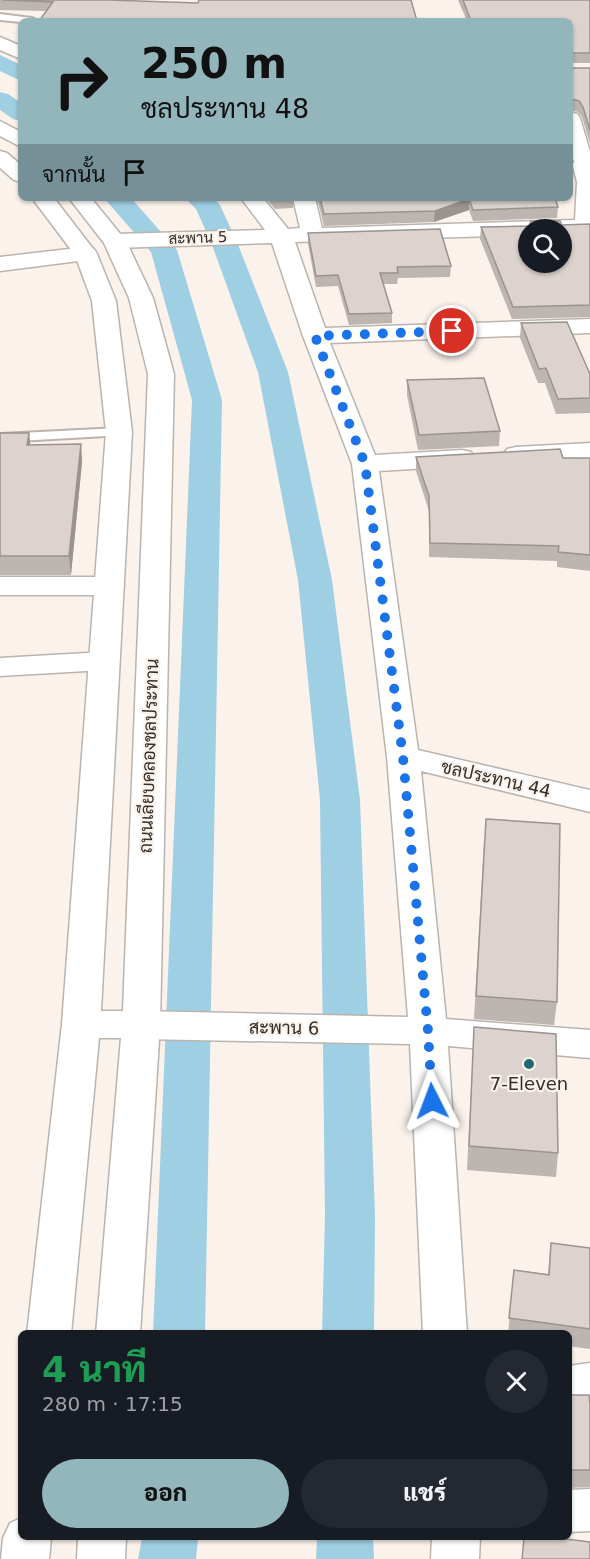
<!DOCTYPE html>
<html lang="th">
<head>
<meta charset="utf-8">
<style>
	:root { --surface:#171b24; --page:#242831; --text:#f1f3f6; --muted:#9ea1a6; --accent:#93b5bc }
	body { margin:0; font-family:"DejaVu Sans",Sarabun,sans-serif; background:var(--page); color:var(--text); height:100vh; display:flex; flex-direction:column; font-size:22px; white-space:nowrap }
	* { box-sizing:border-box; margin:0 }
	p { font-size:20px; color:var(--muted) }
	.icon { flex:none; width:33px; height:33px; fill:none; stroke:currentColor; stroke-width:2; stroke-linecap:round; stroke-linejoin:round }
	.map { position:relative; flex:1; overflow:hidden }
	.sheet { position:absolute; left:18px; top:1330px; width:554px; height:210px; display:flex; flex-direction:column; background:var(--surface); border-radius:9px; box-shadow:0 2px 4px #0004 }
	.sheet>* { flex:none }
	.banner { position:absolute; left:18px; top:18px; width:555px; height:183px; border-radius:9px; box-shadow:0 2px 4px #0004; background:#93b5bc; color:#111; overflow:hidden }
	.controls { position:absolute; left:518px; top:219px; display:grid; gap:12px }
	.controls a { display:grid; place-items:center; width:54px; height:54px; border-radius:50%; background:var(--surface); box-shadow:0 2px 4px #0004; font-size:30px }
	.pin { position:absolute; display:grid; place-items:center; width:51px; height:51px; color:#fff; margin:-26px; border:3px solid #fff; border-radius:50%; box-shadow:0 2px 6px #0007 }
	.me { position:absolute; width:66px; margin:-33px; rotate:357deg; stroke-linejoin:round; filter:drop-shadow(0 0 4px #0008) }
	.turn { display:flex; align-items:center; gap:21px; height:126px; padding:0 24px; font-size:27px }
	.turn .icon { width:78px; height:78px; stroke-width:2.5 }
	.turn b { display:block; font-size:42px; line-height:51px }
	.then { display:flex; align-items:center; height:57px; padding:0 24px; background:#0003; gap:12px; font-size:22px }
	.round { display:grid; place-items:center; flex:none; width:63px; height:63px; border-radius:32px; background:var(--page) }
	.headline { display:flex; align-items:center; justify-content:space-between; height:102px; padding:0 24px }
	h1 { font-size:36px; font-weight:800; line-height:45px; color:#1e9e55 }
	.button { display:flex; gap:12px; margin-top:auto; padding:12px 24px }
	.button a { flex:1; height:69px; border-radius:36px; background:var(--accent); color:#111; font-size:24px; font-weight:800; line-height:69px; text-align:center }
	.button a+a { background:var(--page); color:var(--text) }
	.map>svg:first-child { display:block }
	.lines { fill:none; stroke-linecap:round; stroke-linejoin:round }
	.canal { fill:#9fcfe2; fill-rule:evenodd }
	.service-casing { stroke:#bbb3ad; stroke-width:4 }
	.minor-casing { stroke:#bbb3ad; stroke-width:3 }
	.tertiary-casing { stroke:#bbb3ad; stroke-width:3 }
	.service { fill:#fff; fill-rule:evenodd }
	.minor { fill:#fff; fill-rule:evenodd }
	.tertiary { fill:#fff; fill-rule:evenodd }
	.wall { fill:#bdb5b1 }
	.shaded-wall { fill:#9a9390 }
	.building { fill:#dcd2ce; stroke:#9a9390; stroke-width:1.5; fill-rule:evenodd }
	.route { stroke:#1a73e8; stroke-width:10; stroke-dasharray:0 18 }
	.poi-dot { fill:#206a74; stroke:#fbf2ec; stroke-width:2 }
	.labels { text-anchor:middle; stroke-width:4.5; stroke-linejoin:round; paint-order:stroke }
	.far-street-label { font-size:15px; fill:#322f2c; stroke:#fbf2ec }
	.street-label { font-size:18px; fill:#322f2c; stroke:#fbf2ec }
	.poi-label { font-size:18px; fill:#322f2c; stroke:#fbf2ec }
</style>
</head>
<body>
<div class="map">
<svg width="590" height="1559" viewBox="0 0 590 1559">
	<rect width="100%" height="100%" fill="#fbf2ec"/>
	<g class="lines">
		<!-- canal -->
		<path class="canal" d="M0 55 21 65V81L0 71Z
			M0 92 8 94 21 103V121L13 119 0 110Z
			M104 198H131L177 250 222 400 205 1334H153L192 400 151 252Z
			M185 198H214L220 205 237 242 288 372 332 580 360 800 375 1216 374 1334H322L325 1216 320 800 298 580 258 372 211 242 196 209Z
			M142 1538H198L196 1559H138Z
			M317 1538H373L374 1559H316Z"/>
		<!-- service casing -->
		<g class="service-casing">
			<path id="service" d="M0 14 32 18 37 21 21 22 0 20Z
				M119 428 126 432 124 435 0 442V434Z"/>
		</g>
		<!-- minor casing -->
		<g class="minor-casing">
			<path id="minor" d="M0 37 21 46V59L0 50Z
				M570 112 577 114 580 118 590 152V233L561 234V230H528V235L295 242 325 328 590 319V333L330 343 375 455 462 450 471 452 475 458 471 464 462 466 379 471 418 750 590 790V812L421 771 446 1019 590 1030V1058L448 1046 467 1334H423L410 1044 141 1039 128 1035 122 1025 128 1015 141 1011 408 1017 387 757 352 464 303 336 272 243 115 248 107 246 104 241 107 236 115 234 265 230 241 198H263L288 229 300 228 293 198H315L322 228 575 220 577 182 570 155Z
				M86 247 94 249 97 254 94 259 0 271V257Z
				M590 443V459L516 463 507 461 503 455 507 449 516 447Z
				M0 577H109L119 580 124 586 119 592 109 595H0Z
				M104 652 115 654 119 661 115 668 104 670 0 676V658Z
				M590 1363V1401L568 1404V1366Z
				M590 1489V1531L568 1532V1490Z
				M432 1538H480L479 1559H431Z"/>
		</g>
		<!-- tertiary casing -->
		<g class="tertiary-casing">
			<path id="tertiary" d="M0 121 21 132V147L0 136Z
				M0 151 7 153 21 165V182L14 180 0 168Z
				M32 198H54L97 254 116 301 132 432 101 1011H123L148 374 129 298 104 243 69 198H91L126 241 153 298 174 374 160 1025 140 1334H96L121 1038H99L71 1334H27L62 1024 106 432 92 301 75 255Z
				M21 1518V1538H51L49 1559H1L3 1538 10 1523Z
				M78 1538H126L125 1559H77Z"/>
		</g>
		<!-- service -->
		<use href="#service" class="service"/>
		<!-- minor -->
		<use href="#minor" class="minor"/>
		<!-- tertiary -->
		<use href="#tertiary" class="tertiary"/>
	</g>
	<!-- wall -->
	<path class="wall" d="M0 0 198 3 411 0 46 11 0 10Z
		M458 0H590V63H570V21H467Z
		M570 68H590V144L582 117 578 112 571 110Z
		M570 149 573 162 572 173H570Z
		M266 198H293V208L275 209Z
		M317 198H555L558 207 557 218 473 221 469 210 434 222 324 226Z
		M590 224V317L512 319 480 239 481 227Z
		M308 233 451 266 450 277 398 278 397 284H383L392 313V323L349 325 338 286 316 287 308 244Z
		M521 323 590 374V413L556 414 545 383H538L520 338Z
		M407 380 500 431 499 446 418 450 407 395Z
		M0 433H29L30 445 81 444 82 462 71 575H0Z
		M416 457 590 458V571L557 567V561L429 557V511L416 471Z
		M484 842 557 1002 554 1025 474 1019Z
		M474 1027 558 1153 556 1177 467 1170Z
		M551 1243 590 1248V1349L568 1346V1334H508L514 1270 548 1274Z
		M568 1395 590 1404V1487L568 1488Z"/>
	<!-- shaded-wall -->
	<path class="shaded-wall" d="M469 199V210L434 222 435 211Z
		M29 433 31 451 27 445Z
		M81 444 82 462 71 575 69 556Z"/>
	<!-- building -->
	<path class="building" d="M2 0H109L198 3 199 0H411L417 21H39L53 2Z
		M463 0H590V53H570V21H471Z
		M570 68H590V130L583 107 579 101 572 99 570 100Z
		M570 149 573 162H570Z
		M320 198H555L558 207 473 210 469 199 435 211 324 214Z
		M531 221H560L562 225 590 224V305L513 307 481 227 529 226ZM528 230H561V262H528Z
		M440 229 451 266 397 267 398 273H380L392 313 349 314 338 275 316 276 308 233Z
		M567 322 590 374V398L558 399 546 368 539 369 521 323Z
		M484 378 500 431 419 435 407 380Z
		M0 433H29L27 445 81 444 69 556H0Z
		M560 449 563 458H590V555L558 552 559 546 430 543 429 496 416 457Z
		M486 819 560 824 557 1002 476 996Z
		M474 1027 556 1034 558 1153 469 1146Z
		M551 1243 590 1248V1329L509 1318 514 1270 549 1275Z
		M568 1395H589L590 1404V1470H570L568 1476Z
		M524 1538H558L590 1542V1559H522Z"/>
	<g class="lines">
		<!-- route -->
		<path class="route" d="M432 1101 428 1031 403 757 365 464 315 336 452 331"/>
	</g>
	<!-- markers -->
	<circle class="poi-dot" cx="529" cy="1064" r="6"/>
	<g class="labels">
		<!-- far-street labels -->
		<g class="far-street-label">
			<text transform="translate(198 238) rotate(-2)" y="5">สะพาน 5</text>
		</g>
		<!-- street labels -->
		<g class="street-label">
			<text transform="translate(149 756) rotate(-88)" y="6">ถนนเลียบคลองชลประทาน</text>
			<text transform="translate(496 779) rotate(13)" y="6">ชลประทาน 44</text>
			<text transform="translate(284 1028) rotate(1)" y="6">สะพาน 6</text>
		</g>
		<!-- poi labels -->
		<g class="poi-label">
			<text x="529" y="1090">7-Eleven</text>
		</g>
	</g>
</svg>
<div class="controls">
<a><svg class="icon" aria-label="search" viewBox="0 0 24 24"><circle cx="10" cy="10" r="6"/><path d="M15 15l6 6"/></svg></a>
</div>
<div class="pin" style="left:452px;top:331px;background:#d93025"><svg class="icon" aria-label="arrive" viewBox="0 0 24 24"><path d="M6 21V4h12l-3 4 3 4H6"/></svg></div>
<svg class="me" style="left:432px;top:1101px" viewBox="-20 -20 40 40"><path d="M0-17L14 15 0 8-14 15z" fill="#1a73e8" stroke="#fff" stroke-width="4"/></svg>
<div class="banner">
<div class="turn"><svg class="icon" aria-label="right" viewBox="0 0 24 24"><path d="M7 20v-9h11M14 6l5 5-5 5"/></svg><div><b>250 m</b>ชลประทาน 48</div></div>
<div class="then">จากนั้น<svg class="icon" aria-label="arrive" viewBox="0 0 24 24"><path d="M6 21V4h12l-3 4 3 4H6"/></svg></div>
</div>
<section class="sheet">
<div class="headline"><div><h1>4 นาที</h1><p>280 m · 17:15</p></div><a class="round"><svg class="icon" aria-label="close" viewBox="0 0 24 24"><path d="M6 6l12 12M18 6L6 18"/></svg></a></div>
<div class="button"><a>ออก</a><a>แชร์</a></div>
</section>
</div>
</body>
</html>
